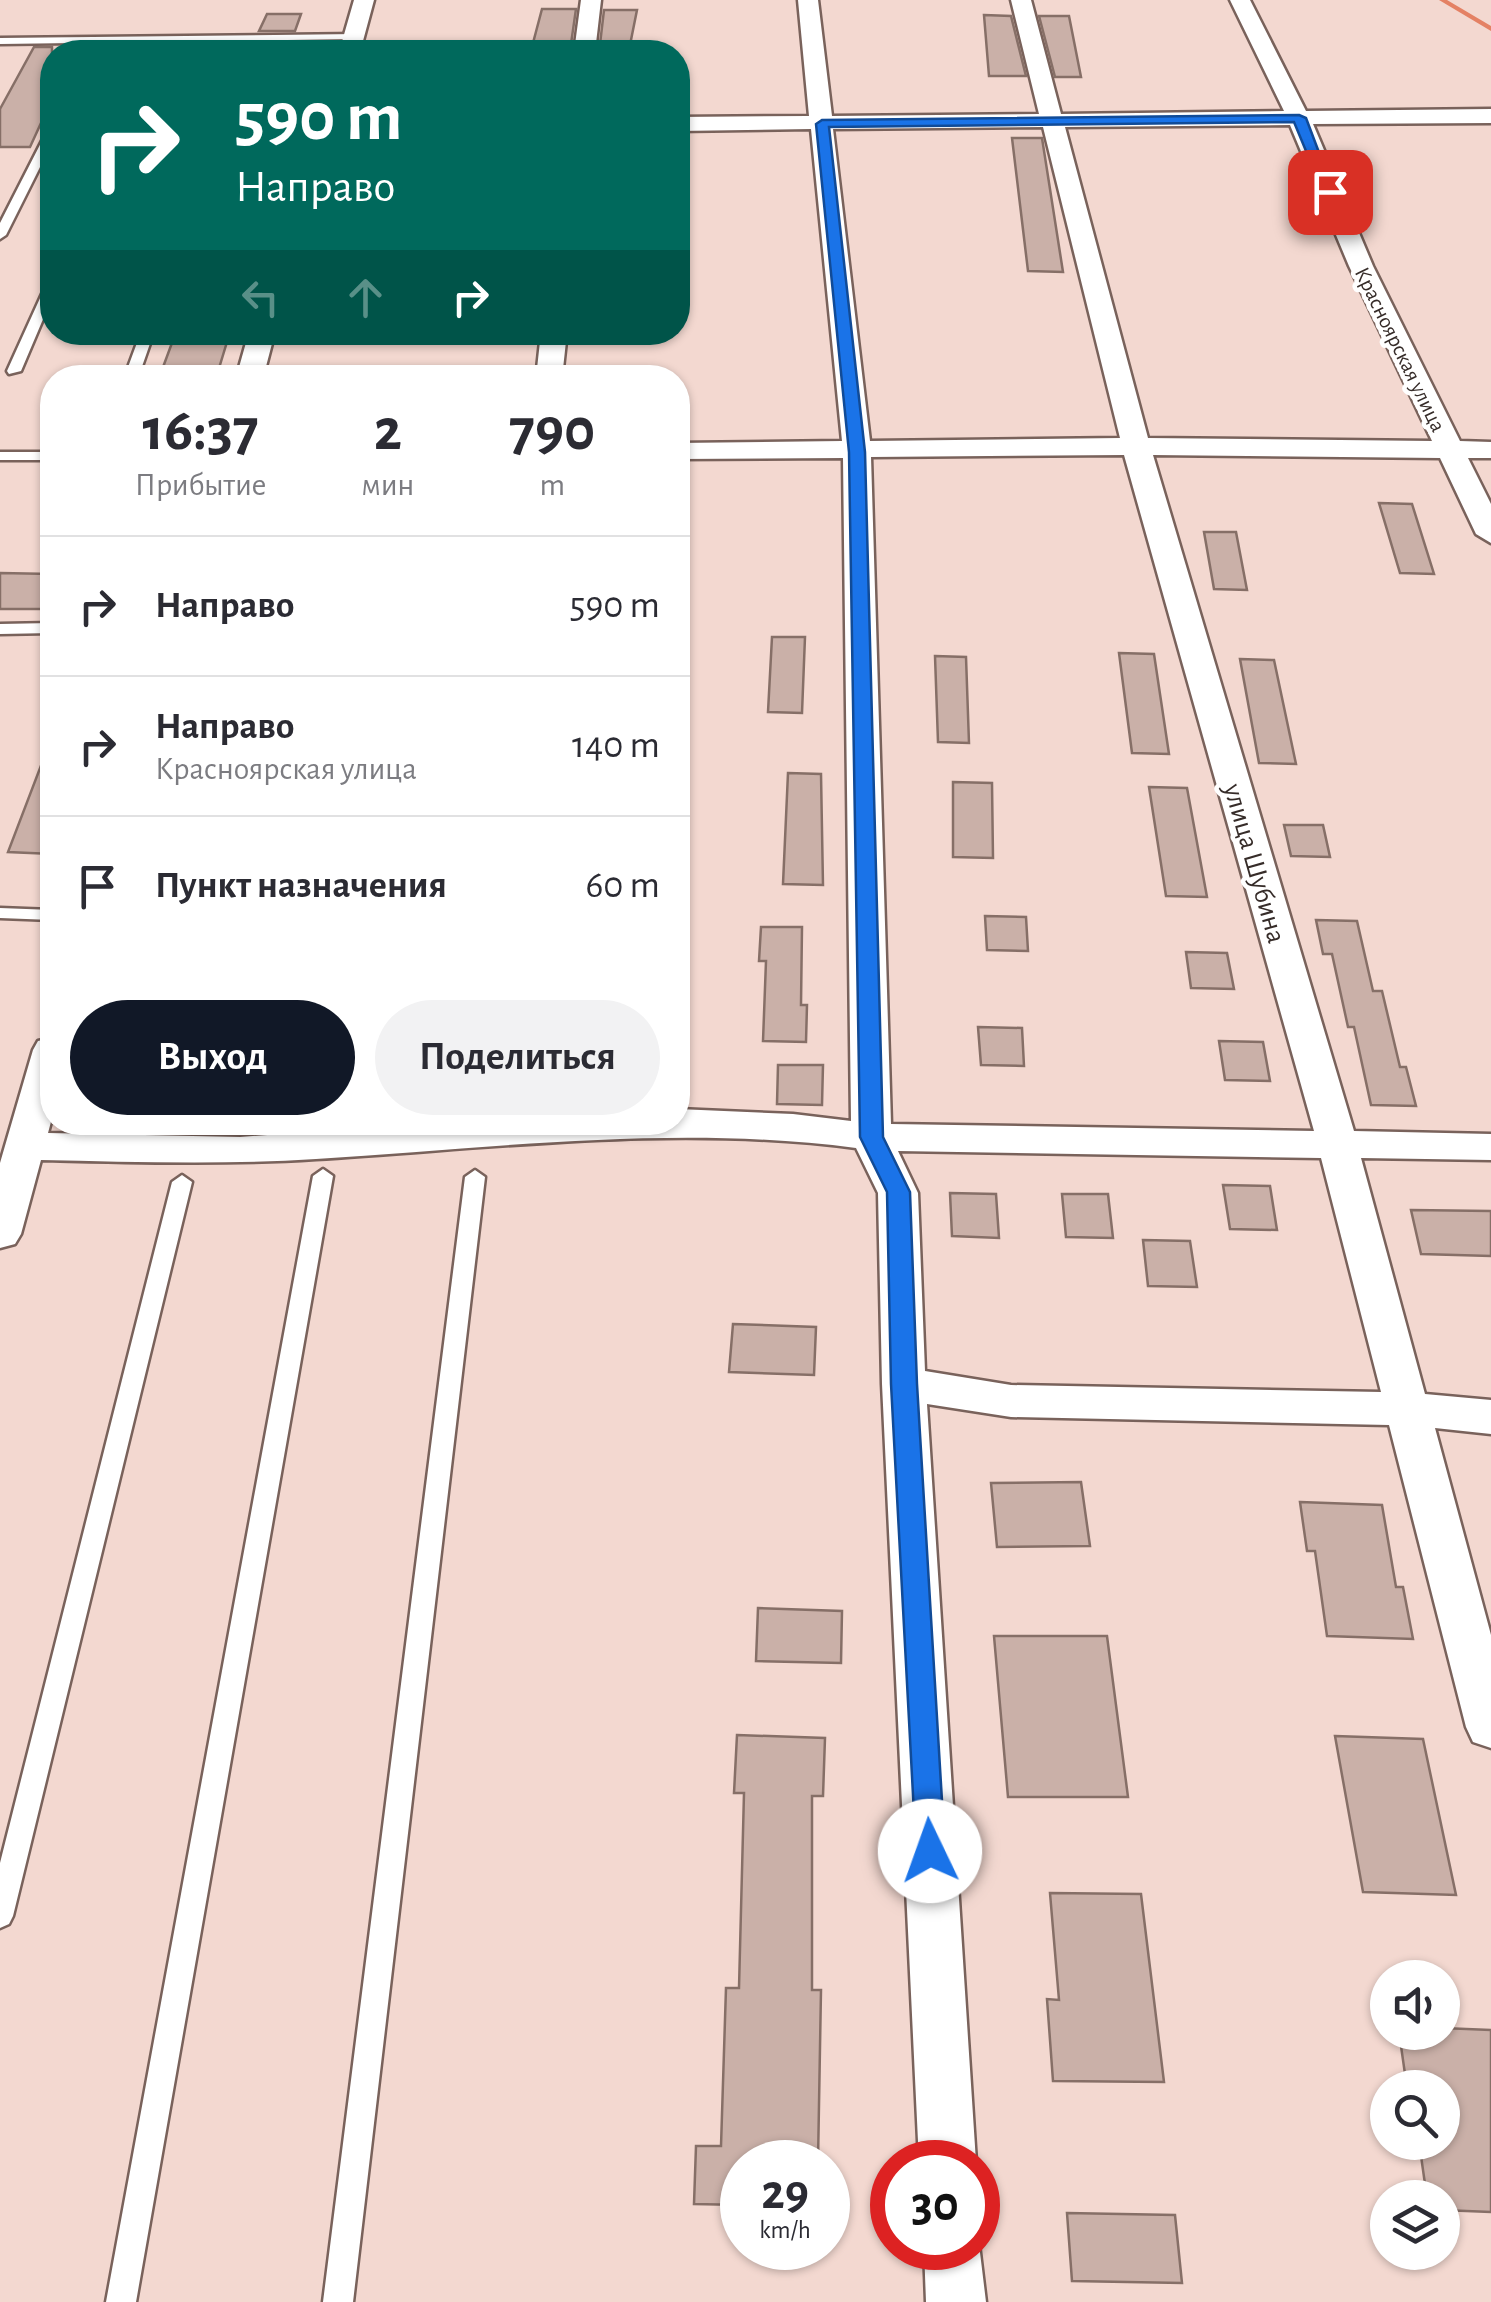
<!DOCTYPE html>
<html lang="ru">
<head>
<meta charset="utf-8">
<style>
	:root { --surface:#fff; --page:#f2f2f3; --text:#2b2b33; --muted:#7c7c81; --line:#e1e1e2; --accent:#111827 }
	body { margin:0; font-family:"Alegreya Sans",sans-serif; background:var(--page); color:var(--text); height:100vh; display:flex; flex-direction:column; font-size:38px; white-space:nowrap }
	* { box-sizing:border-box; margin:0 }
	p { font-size:32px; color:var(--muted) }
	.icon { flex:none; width:55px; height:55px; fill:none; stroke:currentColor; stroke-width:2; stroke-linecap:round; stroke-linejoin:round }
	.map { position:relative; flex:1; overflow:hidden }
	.side { position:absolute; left:40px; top:365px; width:650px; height:770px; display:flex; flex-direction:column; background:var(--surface); border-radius:40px; box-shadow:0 2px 8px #0004 }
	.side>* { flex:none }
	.guide { position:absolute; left:40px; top:40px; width:650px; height:305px; border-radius:40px; box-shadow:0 2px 8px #0004; background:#00695c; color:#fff; overflow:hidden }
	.tools { position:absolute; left:1370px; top:1960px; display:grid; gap:20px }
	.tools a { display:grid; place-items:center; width:90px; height:90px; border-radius:50%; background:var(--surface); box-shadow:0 2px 8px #0004; font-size:50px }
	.speed { position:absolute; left:720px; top:2140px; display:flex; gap:20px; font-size:50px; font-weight:700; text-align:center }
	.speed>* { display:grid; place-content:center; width:130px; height:130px; border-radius:50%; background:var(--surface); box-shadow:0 2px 8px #0004; line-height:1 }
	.speed small { font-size:25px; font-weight:400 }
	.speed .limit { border:15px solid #d22; background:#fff; color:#111 }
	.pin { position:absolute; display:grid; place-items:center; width:85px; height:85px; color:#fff; margin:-42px; border-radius:20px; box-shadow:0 5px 15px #0006 }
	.me { position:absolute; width:110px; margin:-55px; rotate:357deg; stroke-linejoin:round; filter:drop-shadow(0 0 8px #0008) }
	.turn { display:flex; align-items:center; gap:35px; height:210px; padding:0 30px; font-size:45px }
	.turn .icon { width:130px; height:130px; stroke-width:2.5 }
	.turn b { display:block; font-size:70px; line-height:85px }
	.lanes { display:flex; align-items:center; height:95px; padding:0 30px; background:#0003; justify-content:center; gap:50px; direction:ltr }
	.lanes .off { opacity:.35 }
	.eta { display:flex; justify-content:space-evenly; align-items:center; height:170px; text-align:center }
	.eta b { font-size:60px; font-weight:700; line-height:70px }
	.button { display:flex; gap:20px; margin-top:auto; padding:20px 30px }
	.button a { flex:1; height:115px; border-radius:60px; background:var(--accent); color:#fff; font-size:40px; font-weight:700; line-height:115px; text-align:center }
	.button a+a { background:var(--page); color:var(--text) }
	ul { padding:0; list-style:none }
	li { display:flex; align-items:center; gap:30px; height:140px; padding:0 30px; border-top:2px solid var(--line) }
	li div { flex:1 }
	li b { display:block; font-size:38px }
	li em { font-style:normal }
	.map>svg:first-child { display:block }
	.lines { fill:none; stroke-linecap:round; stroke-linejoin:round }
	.stream { fill:#e48164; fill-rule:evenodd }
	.building { fill:#cab0a8; stroke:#866f67; stroke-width:2.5 }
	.service-casing { stroke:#79625b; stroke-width:5 }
	.minor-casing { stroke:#79625b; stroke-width:5 }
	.service { fill:#fff; fill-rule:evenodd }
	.minor { fill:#fff; fill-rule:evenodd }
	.route { fill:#1a73e8; stroke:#114b97; stroke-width:2.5 }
	.labels { text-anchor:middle; stroke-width:9; stroke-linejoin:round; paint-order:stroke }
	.far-street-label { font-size:22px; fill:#362c29; stroke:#fff }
	.street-label { font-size:28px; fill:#362c29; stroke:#fff }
</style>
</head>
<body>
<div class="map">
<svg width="1491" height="2302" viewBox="0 0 1491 2302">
	<rect width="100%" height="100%" fill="#f3d8d0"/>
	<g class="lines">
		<!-- stream -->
		<path class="stream" d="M1439 0H1447L1491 26V31Z"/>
	</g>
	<!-- building -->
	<path class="building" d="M542 9H576L571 44 533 43Z
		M604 10H637L630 45 600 44Z
		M267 14H301L295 31H259Z
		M984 15 1011 16 1026 76H989Z
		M1039 16H1069L1081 77H1055Z
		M34 47H52V99L30 147H0V109Z
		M1012 138H1042L1063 272 1028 271Z
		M176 332H230L216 378H159Z
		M1379 503 1412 504 1434 574 1400 573Z
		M1204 532H1236L1247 590 1214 589Z
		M0 573 52 574V609H0Z
		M772 637H805L802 713 768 712Z
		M1119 653 1154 654 1169 754 1132 753Z
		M935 656 966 657 969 743 938 742Z
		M1240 659 1274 660 1296 764 1259 763Z
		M50 742 52 854 8 852Z
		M788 773 821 774 823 885 783 884Z
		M953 782 992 783 993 858 953 857Z
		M1149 787 1187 788 1207 897 1166 896Z
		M1284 825H1323L1330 857 1291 856Z
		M985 916 1026 917 1028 951 987 950Z
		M1316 920 1357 921 1373 991H1382L1400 1067H1406L1416 1106 1371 1105 1354 1027H1348L1332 954H1323Z
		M761 927H802L801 1005H807L806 1042 763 1041 766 961H759Z
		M1186 952 1227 953 1234 989 1191 988Z
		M978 1027 1022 1028 1024 1066 981 1065Z
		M1219 1041 1263 1042 1270 1081 1225 1080Z
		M778 1065H823L822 1105 777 1104Z
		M1223 1185 1270 1186 1277 1230 1230 1229Z
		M950 1193 996 1194 999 1238 952 1236Z
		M1062 1194H1108L1113 1238 1066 1237Z
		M1411 1210 1491 1211V1256L1421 1254Z
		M1143 1240 1190 1241 1197 1287 1148 1286Z
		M733 1324 816 1327 814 1375 729 1372Z
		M1081 1482 1090 1546 997 1547 991 1483Z
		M1300 1502 1382 1505 1396 1587H1403L1413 1639 1327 1636 1315 1551H1307Z
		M758 1608 842 1611 841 1663 756 1661Z
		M994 1636H1107L1128 1797H1008Z
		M737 1735 825 1738 823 1796H812V1990H821L818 2162H742V2205L694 2204 696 2146H721L726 1988H739L744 1793H734Z
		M1335 1736 1423 1739 1456 1895 1363 1892Z
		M1050 1893 1141 1894 1164 2082 1053 2081 1047 1999 1059 2000Z
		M1442 2028 1491 2030V2212L1442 2210V2198H1427L1419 2142H1442V2088H1407L1399 2032H1442Z
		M1067 2213 1175 2215 1182 2283 1072 2281Z"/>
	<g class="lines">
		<!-- service casing -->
		<g class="service-casing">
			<path id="service" d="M358 34 359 36 354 39 0 44V38Z
				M52 130V143L6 235 0 239V223L46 133Z
				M52 281V298L21 371 9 374 7 371 46 285Z
				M141 332H154L138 378H124Z
				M0 452H52V460H0Z
				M52 623V633L0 634V624Z
				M0 908 52 910V920L0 918Z
				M323 1169 333 1176 136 2302H106L313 1176Z
				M475 1170 485 1177 353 2302H323L465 1177Z
				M182 1175 192 1182 13 1916 9 1924 0 1928V1863L172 1182Z"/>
		</g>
		<!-- minor casing -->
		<g class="minor-casing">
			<path id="minor" d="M354 0H374L360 52H339Z
				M581 0H601L595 52H574Z
				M798 0H818L832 116 1039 114 1011 0H1031L1061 114 1284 111 1230 0H1250L1306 111 1491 109V123L1313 124 1373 266 1460 441 1491 442V458H1468L1491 504V543L1476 534 1440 458 1153 455 1354 1131 1491 1134V1160L1361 1158 1425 1394 1491 1400V1434L1435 1428 1491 1635V1748L1473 1742 1466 1727 1389 1425 1011 1417 927 1404 976 2162H919L882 1384 878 1193 856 1148C675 1124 497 1148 316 1159 224 1165 133 1162 41 1160L21 1234 15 1244 0 1248V1163L33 1050 38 1041 52 1038V1118L48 1133 240 1137 441 1122H678V1109L793 1114 851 1121 843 458 678 459V443L842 441 811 129 678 131V117L809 116ZM1290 125 1349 266 1432 441 1148 438 1065 127ZM1043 127 1120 438 870 441 833 129ZM1124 455 1314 1131 891 1124 871 457ZM898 1151 1321 1158 1381 1392 1011 1385 925 1371 918 1193Z
				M249 332H275L263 378H236Z
				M541 332H567L562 378H536Z
				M978 2236 986 2302H926L924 2248H978Z"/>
		</g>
		<!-- service -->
		<use href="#service" class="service"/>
		<!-- minor -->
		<use href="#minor" class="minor"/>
	</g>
	<!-- route -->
	<path class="route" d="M1299 115 1306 118 1335 195 1323 192 1294 122 829 127 865 452 883 1137 910 1192 917 1384 945 1851 941 1860 930 1864 920 1860 916 1851 891 1384 887 1192 860 1137 849 452 816 124 822 120Z"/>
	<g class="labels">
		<!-- far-street labels -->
		<g class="far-street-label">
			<text transform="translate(1401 349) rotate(64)" y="8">Красноярская улица</text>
		</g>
		<!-- street labels -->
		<g class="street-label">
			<text transform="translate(1256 863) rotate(74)" y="10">улица Шубина</text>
		</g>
	</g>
</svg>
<div class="tools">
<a><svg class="icon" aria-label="sound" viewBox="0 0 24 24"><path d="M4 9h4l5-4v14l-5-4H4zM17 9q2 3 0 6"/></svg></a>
<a><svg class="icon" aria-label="search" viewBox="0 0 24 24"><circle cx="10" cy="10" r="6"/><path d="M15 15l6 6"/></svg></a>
<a><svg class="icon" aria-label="layers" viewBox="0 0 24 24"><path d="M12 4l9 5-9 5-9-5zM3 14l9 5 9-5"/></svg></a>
</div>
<div class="speed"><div>29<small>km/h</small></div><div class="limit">30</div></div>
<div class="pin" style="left:1330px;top:192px;background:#d93025"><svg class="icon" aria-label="arrive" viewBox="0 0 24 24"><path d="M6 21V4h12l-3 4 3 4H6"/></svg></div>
<svg class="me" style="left:930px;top:1851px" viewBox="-20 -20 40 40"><circle r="19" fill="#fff"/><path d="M0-13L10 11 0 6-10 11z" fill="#1a73e8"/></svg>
<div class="guide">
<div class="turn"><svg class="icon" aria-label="right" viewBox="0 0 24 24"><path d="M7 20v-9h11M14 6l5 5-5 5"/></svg><div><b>590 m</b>Направо</div></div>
<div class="lanes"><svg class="icon off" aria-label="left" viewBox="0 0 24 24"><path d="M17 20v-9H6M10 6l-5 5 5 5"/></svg><svg class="icon off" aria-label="ahead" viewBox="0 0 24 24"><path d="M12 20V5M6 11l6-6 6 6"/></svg><svg class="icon" aria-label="right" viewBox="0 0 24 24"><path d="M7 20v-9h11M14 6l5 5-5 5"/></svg></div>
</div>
<section class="side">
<div class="eta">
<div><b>16:37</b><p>Прибытие</p></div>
<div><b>2</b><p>мин</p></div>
<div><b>790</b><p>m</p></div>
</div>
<ul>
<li><svg class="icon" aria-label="right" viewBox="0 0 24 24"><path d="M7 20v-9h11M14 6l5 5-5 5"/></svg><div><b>Направо</b></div><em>590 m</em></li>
<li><svg class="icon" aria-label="right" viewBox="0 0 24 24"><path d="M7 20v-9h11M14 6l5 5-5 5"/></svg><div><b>Направо</b><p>Красноярская улица</p></div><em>140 m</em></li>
<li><svg class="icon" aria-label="arrive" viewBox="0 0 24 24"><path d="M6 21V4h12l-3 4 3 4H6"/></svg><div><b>Пункт назначения</b></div><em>60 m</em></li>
</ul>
<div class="button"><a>Выход</a><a>Поделиться</a></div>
</section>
</div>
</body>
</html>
